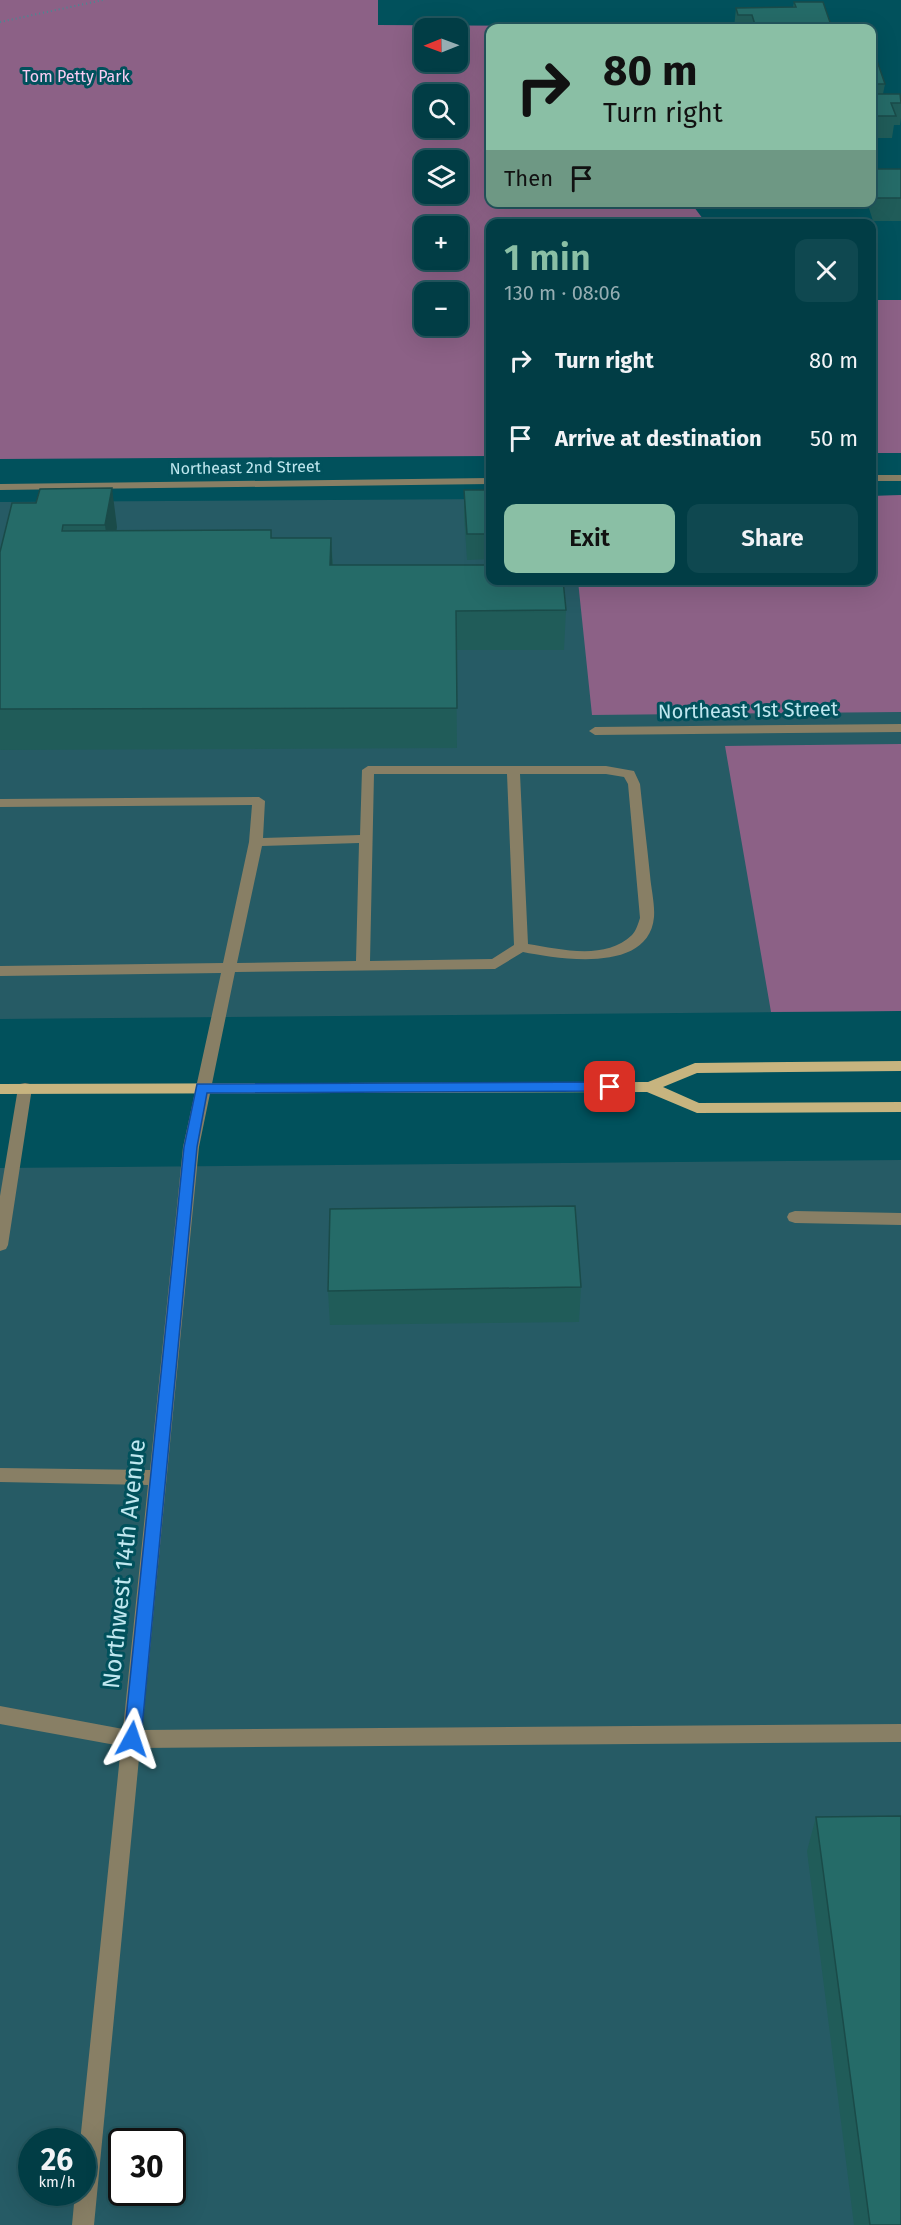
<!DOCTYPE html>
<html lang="en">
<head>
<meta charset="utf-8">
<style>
	:root { --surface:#013d45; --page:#0f4850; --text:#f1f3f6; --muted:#96aeb3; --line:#23565e; --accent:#8abfa5 }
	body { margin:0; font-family:"Fira Sans",sans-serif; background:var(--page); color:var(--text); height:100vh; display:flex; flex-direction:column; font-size:22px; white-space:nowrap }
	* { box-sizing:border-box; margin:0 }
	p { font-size:20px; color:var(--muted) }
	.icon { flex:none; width:33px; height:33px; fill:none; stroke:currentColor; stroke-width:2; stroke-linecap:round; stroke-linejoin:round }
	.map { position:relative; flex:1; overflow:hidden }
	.side { position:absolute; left:486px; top:219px; width:390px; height:366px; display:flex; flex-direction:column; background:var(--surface); border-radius:12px; box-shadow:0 6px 24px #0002,0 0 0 2px var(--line) }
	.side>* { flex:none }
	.guide { position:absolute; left:486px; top:24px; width:390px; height:183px; border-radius:12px; box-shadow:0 6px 24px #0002,0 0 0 2px var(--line); background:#8abfa5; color:#111; overflow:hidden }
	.needle { width:39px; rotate:269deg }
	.fabs { position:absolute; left:414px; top:18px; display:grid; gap:12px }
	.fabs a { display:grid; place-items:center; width:54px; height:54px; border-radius:12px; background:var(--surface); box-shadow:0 6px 24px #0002,0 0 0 2px var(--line); font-size:30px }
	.speed { position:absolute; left:18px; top:2128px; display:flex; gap:12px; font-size:30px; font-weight:700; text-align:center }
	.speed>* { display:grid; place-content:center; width:78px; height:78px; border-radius:50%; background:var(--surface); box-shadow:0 6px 24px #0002,0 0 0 2px var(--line); line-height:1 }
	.speed small { font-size:15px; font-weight:400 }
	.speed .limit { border:3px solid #111; border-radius:9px; background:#fff; color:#111 }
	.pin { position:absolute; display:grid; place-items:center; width:51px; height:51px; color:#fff; margin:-26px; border-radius:12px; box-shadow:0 3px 9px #0006 }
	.me { position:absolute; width:66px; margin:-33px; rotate:5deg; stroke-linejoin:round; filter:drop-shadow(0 0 4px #0008) }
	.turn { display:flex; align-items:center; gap:21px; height:126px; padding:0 18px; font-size:27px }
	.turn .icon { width:78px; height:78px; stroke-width:2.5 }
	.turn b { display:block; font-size:42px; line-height:51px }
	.then { display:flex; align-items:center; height:57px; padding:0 18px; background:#0003; gap:12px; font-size:22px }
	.round { display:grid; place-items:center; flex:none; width:63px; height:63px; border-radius:12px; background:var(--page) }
	.headline { display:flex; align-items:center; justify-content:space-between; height:102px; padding:0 18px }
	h1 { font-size:36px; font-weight:600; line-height:45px; color:var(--accent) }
	.action { display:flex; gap:12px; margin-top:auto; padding:12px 18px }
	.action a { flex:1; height:69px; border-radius:12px; background:var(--accent); color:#111; font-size:24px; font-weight:600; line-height:69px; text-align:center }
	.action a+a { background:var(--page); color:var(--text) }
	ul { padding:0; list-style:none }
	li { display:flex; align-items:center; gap:18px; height:78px; padding:0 18px }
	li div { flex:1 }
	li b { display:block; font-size:22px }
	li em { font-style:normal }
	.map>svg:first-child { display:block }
	.built { fill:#265b65; fill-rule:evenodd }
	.green { fill:#8c6186; fill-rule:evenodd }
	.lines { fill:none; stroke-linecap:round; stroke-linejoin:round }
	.path { stroke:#488993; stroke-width:2; stroke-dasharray:1 3; stroke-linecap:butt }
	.minor { fill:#887f65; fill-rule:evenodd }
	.major { fill:#c7b47f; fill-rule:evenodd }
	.wall { fill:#205c59 }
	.shaded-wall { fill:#1a4b49 }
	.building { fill:#256b68; stroke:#1a4b49; stroke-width:1.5 }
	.route { fill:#1a73e8; stroke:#114b97; stroke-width:1.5 }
	.labels { text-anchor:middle; stroke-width:6; stroke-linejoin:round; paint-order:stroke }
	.far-park-label { font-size:16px; fill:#f9cdf2; stroke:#01515c }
	.far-street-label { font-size:16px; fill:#bfe7ef; stroke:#01515c }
	.street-label { font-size:20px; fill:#bfe7ef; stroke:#01515c }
	.near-street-label { font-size:24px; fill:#bfe7ef; stroke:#01515c }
</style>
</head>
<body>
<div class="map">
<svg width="901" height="2225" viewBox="0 0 901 2225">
	<rect width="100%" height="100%" fill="#01515c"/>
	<!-- built -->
	<path class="built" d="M901 495V1011L0 1019V502L490 499V580H872V496Z
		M901 1160V2225H0V1168ZM32 2142H82V2193H32ZM122 2142H172V2193H122Z"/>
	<!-- green -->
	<path class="green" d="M0 0H378V25L589 26V28H490V202L691 203 706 223 490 224V456L0 459ZM424 28H458V62H424ZM424 94H458V128H424ZM424 160H458V194H424ZM424 226H458V260H424ZM424 292H458V326H424Z
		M872 300H901V453H872Z
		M901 495V712L592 715 578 581 872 580V496Z
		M901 744V1011L771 1012 725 746Z"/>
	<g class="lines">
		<!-- path -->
		<path class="path" d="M0 22 103 0"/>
		<!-- minor -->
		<path class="minor" d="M872 475H901V481H872Z
			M490 478V484L0 490V484Z
			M901 724V732L595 735 589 731 595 727Z
			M368 766H606L634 771 640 784C643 814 647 845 650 875 651 888 655 904 654 917 649 974 559 959 523 952L495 969 235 972 199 1147 142 1730 901 1724V1742L140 1748 94 2225H72L75 2193H82V2142H80L121 1746 0 1724V1706L123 1729 148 1485 0 1482V1468L150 1470 183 1147 221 973 0 976V966L223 963 249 842 252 805 0 807V799L259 797 265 801 263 838 360 835 362 770ZM374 774H507L514 945 492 959 370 961ZM520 774H606L624 777 628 784 640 918C638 924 636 931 632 935 605 961 560 949 528 944ZM359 843 356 961 237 963 262 846Z
			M25 1083 30 1084 32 1088 8 1245 6 1249 0 1251V1196L18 1088 20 1084Z
			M795 1211 901 1213V1225L795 1223 789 1221 787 1217 789 1213Z"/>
		<!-- major -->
		<path class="major" d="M901 1061V1071L697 1073 663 1087 699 1103 901 1102V1112L697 1113 647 1092 0 1094V1084L648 1082 695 1063Z"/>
	</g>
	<!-- wall -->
	<path class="wall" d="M794 2 832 28H734L736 8 793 7Z
		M872 55 885 84 883 94 901 96V118L900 125H894L892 138H872Z
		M872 169H901V221H873L867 202H872Z
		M464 490H490V559L467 560 464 515Z
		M36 503 117 527 116 531 271 530 272 538H331L333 565 566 610 564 650H456L457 748 0 750V552Z
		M581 1287 579 1322 330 1325 328 1291Z
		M816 1817 901 2225H854L807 1851Z"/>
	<!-- shaded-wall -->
	<path class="shaded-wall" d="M112 488 117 527 110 564 105 525Z
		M331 538 333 577 330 565Z"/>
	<!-- building -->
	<path class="building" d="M794 2H823L832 28H756L752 15H738L736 8 796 7Z
		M872 55H875L885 84H872Z
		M872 94H900L901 103H891L896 116H872Z
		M872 169H901V198H876L872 183Z
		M112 488 105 525H63L62 531 271 530V538H331L330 565H490V580H563L566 610 456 611 457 708 0 709V552L12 503H36L40 489Z
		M464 490H490V534H467Z
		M575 1206 581 1287 328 1291 330 1209Z
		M901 1816V2225H870L816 1817Z"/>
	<!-- route -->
	<path class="route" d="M610 1082 617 1087 610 1091 207 1093 197 1147 141 1739 139 1744 132 1747 126 1744 124 1739 184 1147 197 1084Z"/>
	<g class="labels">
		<!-- far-park labels -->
		<g class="far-park-label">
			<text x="76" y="82">Tom Petty Park</text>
		</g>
		<!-- far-street labels -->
		<g class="far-street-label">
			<text transform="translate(245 467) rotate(-1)" y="6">Northeast 2nd Street</text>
		</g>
		<!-- street labels -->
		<g class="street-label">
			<text transform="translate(748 710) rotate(-1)" y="7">Northeast 1st Street</text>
		</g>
		<!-- near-street labels -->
		<g class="near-street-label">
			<text transform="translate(124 1564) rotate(-84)" y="8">Northwest 14th Avenue</text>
		</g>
	</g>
</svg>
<div class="fabs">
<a><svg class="needle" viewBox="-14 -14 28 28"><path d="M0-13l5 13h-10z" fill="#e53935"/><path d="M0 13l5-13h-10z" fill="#96aeb3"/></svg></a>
<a><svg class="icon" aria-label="search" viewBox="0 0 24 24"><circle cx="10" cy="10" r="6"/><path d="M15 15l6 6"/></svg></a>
<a><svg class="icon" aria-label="layers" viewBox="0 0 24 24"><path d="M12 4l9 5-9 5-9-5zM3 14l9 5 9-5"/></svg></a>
<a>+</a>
<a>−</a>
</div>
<div class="speed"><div>26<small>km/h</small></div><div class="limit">30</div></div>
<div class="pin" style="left:610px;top:1087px;background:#d93025"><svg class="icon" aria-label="arrive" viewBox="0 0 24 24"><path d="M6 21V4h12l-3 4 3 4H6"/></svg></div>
<svg class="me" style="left:132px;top:1739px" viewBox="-20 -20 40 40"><path d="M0-17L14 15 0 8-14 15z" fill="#1a73e8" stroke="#fff" stroke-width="4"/></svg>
<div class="guide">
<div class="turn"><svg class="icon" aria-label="right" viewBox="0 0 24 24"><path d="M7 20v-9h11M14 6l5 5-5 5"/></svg><div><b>80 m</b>Turn right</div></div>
<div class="then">Then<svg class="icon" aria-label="arrive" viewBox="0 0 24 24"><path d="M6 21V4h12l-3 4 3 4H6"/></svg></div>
</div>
<section class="side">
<div class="headline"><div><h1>1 min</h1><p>130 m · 08:06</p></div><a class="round"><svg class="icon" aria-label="close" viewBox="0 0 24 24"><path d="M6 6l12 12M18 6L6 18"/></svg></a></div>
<ul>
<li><svg class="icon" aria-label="right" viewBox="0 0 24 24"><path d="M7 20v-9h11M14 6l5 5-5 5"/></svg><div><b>Turn right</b></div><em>80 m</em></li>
<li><svg class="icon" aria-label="arrive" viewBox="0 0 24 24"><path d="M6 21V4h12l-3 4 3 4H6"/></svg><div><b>Arrive at destination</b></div><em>50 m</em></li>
</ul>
<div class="action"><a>Exit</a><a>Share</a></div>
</section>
</div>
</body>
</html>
